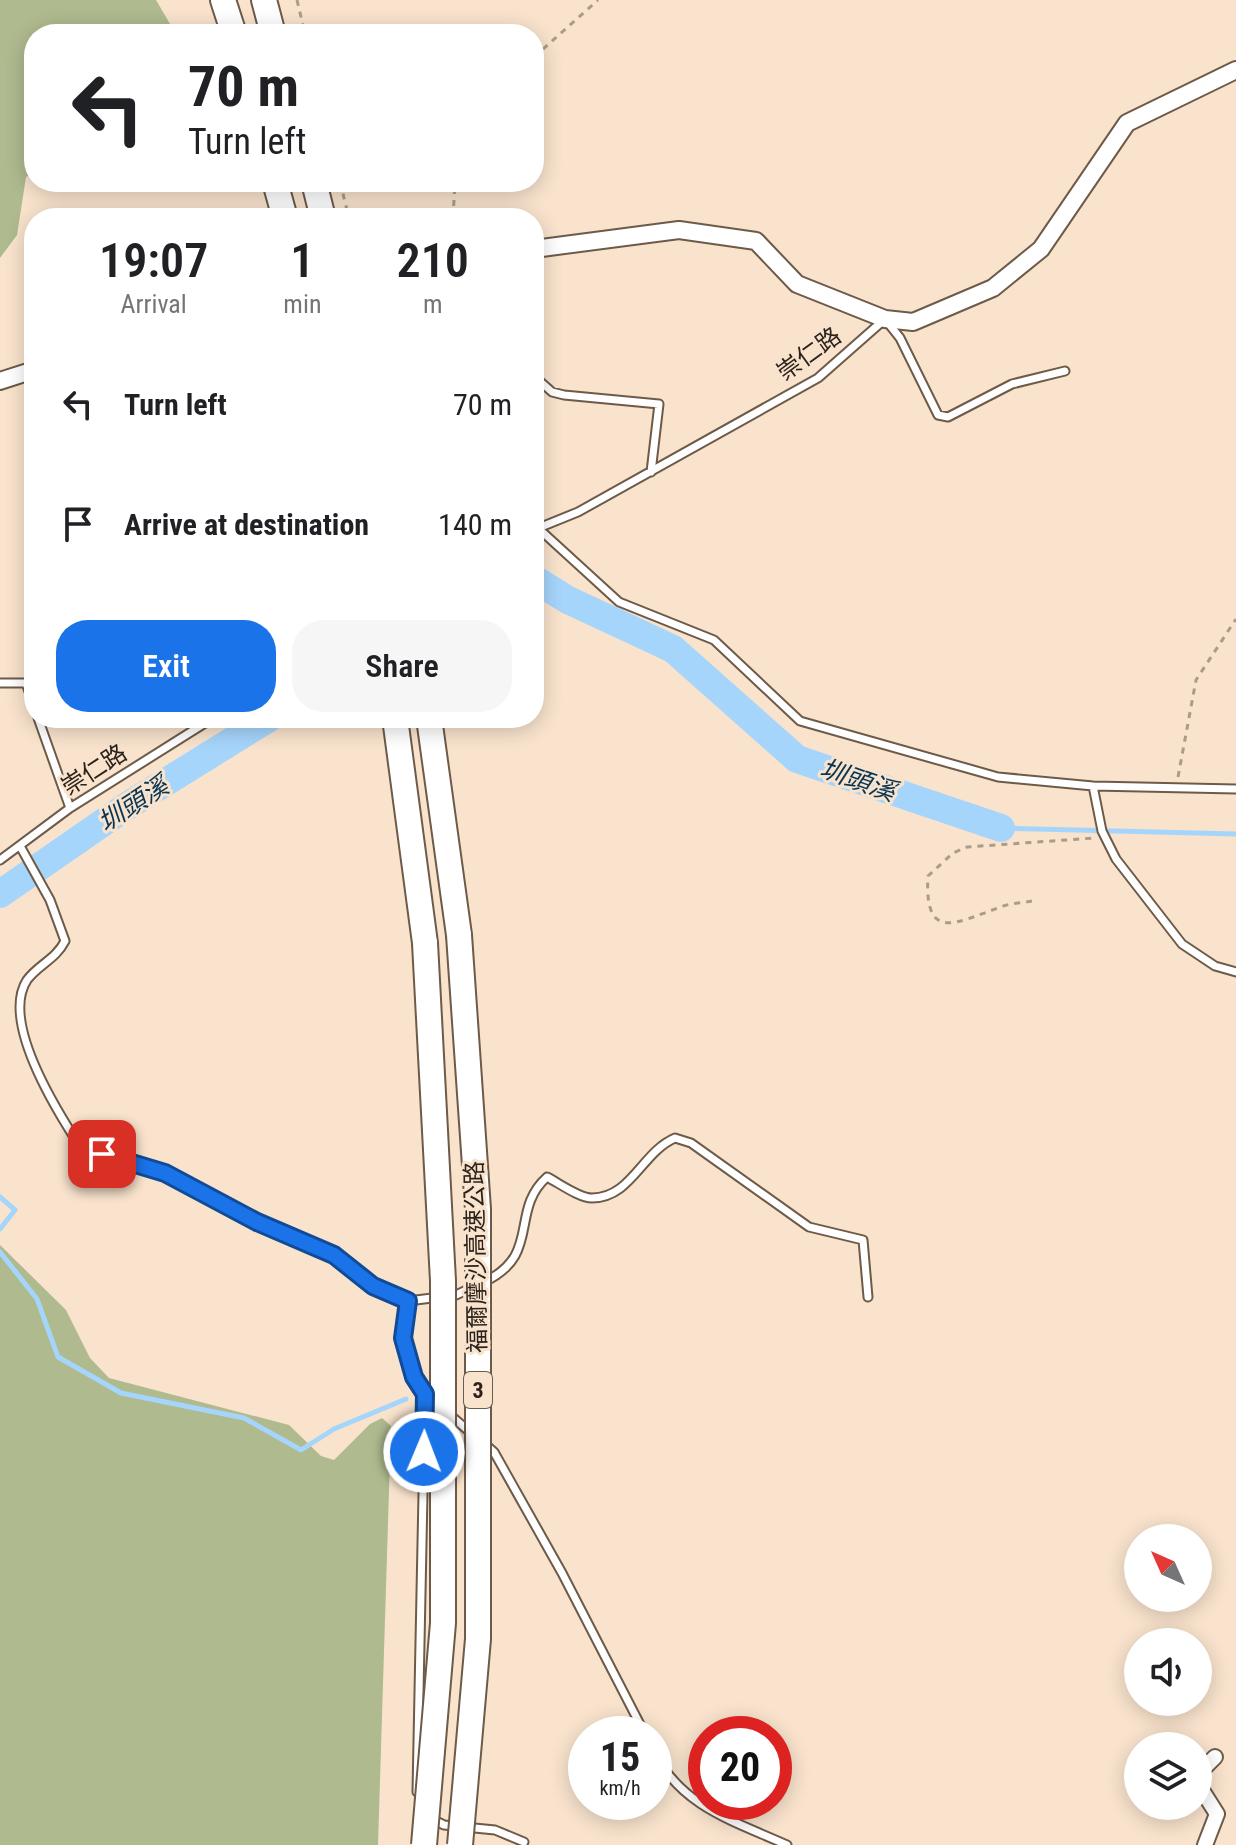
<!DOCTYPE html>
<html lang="en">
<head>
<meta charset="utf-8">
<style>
	:root { --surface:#fff; --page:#f6f6f6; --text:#202124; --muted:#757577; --accent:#1a73e8 }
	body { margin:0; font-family:"Roboto Condensed","Noto Sans TC",sans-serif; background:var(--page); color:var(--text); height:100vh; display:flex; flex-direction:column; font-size:30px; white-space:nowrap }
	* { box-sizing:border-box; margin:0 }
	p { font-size:26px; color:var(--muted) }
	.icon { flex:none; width:44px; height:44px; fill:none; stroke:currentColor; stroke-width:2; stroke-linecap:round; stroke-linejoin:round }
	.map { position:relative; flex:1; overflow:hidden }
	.side { position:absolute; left:24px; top:208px; width:520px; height:520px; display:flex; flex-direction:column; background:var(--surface); border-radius:32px; box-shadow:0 4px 20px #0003 }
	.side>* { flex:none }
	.hud { position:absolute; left:24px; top:24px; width:520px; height:168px; border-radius:32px; box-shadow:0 4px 20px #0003; background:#fff; color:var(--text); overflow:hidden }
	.needle { width:52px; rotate:315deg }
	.buttons { position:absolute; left:1124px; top:1524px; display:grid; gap:16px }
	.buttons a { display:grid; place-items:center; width:88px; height:88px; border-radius:50%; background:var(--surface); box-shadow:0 4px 20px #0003; font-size:40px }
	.speed { position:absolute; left:568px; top:1716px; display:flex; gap:16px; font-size:40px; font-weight:700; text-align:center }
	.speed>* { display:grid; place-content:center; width:104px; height:104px; border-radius:50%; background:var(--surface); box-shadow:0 4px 20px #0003; line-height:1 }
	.speed small { font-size:20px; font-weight:400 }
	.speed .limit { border:12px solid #d22; background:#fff; color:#111 }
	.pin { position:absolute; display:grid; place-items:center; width:68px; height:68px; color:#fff; margin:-34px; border-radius:16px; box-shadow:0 4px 12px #0006 }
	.me { position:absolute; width:88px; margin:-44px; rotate:1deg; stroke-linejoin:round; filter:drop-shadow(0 0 6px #0008) }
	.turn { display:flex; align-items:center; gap:28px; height:168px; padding:0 32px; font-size:36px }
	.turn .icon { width:104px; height:104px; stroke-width:2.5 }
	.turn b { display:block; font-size:56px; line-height:68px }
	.eta { display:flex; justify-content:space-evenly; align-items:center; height:136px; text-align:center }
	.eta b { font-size:48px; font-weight:600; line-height:56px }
	.cta { display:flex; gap:16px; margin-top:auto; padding:16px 32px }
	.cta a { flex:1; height:92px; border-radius:32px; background:var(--accent); color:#fff; font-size:32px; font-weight:600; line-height:92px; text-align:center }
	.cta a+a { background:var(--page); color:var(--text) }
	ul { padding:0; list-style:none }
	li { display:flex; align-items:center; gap:24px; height:120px; padding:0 32px }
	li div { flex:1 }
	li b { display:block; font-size:30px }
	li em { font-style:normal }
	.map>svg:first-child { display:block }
	.green { fill:#afba8f }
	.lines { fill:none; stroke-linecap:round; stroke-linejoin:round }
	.stream { stroke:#a6d5fb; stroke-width:5 }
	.river { stroke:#a6d5fb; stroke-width:28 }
	.service-casing { stroke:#6d5a48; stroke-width:11 }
	.minor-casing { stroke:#6d5a48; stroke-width:18 }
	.tertiary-casing { stroke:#6d5a48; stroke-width:20 }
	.motorway-casing { stroke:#6d5a48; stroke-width:28 }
	.path { stroke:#ac9b8a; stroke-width:3; stroke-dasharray:6 6; stroke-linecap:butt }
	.service { stroke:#fff; stroke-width:7 }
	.minor { stroke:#fff; stroke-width:14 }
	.tertiary { stroke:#fff; stroke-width:16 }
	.motorway { stroke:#fff; stroke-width:24 }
	.motorway-bridge-casing { stroke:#6d5a48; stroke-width:28; stroke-linecap:butt }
	.motorway-bridge { stroke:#fff; stroke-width:24 }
	.route-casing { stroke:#114b97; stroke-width:20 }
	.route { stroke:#1a73e8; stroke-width:14 }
	.labels { text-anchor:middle; stroke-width:6; stroke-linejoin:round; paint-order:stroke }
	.shield { fill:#f9e3cd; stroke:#695d50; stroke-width:2 }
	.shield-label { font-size:22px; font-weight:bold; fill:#2b231b }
	.street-label { font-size:24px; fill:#2b231b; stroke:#f9e3cd }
	.water-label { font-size:26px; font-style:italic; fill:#083655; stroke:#f9e3cd }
</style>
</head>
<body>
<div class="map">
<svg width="1236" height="1845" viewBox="0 0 1236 1845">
	<rect width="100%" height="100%" fill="#f9e3cd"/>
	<!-- green -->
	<path class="green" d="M0 0H156L176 34H34V173L26 177 17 235 0 258Z
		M0 1245 66 1310 90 1358 109 1378 289 1425 321 1456 334 1460 370 1424 382 1418 391 1426 378 1845H0Z"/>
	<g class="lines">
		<!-- stream -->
		<path class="stream" d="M1001 828 1236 834
			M0 1197 15 1210 0 1229
			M0 1252 37 1299 58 1357 121 1393 244 1418 301 1450 334 1429 406 1399"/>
		<!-- river -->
		<path class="river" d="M534 579 568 600 673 649 797 759 1001 828
			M0 894 124 808 269 718"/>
		<!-- service casing -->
		<g class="service-casing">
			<path id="service" d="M534 376 552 392 564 395 659 404 651 472
				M538 528 619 602 714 640 800 721 998 777 1093 786 1236 789
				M536 529 578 512 818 378 885 319 900 338 938 415 948 417 1012 384 1065 371
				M0 683H26L34 706
				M38 718 70 808
				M1093 786 1102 831 1116 859 1182 944 1215 966 1236 972
				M20 846 50 900 65 941C56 959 38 965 27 980 0 1022 58 1113 81 1148L165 1173 257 1222 334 1255 373 1286 408 1301 456 1295 473 1287
				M0 860 70 808 213 718
				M484 1282C542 1255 509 1211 547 1177 559 1183 579 1198 592 1198 631 1198 642 1152 675 1138L691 1143 809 1227 863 1240 868 1297
				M408 1301C403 1341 405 1377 438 1404
				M450 1415 471 1433
				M484 1443 494 1452 562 1573 645 1734
				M654 1752C682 1807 734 1821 787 1845
				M417 1792 425 1394
				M432 1819 444 1825 495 1830 524 1842"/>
		</g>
		<!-- minor casing -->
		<g class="minor-casing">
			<path id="minor" d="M1198 1774 1215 1757
				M1198 1784 1217 1814 1205 1845"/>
		</g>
		<!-- tertiary casing -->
		<g class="tertiary-casing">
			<path id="tertiary" d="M534 249 679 230 756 241 797 284 885 319 913 322 993 288 1041 249 1127 123 1236 70
				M0 381 34 370"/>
		</g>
		<!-- motorway casing -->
		<g class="motorway-casing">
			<path id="motorway" d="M223 0 234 34
				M264 0 273 34
				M275 182 285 218
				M314 182 323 218
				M395 718 425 943
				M429 718 459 935"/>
		</g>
		<!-- path -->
		<path class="path" d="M297 0 305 34
			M534 57 598 0
			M340 182 349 218
			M453 218 455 182
			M1178 777 1196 680 1236 619
			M1032 901C1022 903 1010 903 1001 907 957 922 924 944 928 876L953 853 967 847 1094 838"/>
		<!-- service -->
		<use href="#service" class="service"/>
		<!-- minor -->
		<use href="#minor" class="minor"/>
		<!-- tertiary -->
		<use href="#tertiary" class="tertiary"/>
		<!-- motorway -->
		<use href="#motorway" class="motorway"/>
		<!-- motorway-bridge casing -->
		<g class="motorway-bridge-casing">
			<path id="motorway-bridge" d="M459 935 478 1209V1639L460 1845
				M424 1845 443 1623V1281L425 943"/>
		</g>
		<!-- motorway-bridge -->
		<use href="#motorway-bridge" class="motorway-bridge"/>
	</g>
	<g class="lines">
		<!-- route casing -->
		<g class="route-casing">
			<path id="route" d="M102 1154 165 1173 257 1222 334 1255 373 1286 408 1301 403 1338 414 1377 425 1394 424 1452"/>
		</g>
		<!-- route -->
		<use href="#route" class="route"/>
	</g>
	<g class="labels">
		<!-- shield labels -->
		<rect class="shield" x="464" y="1372" width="28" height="36" rx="6"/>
		<g class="shield-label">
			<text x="478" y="1398">3</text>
		</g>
		<!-- street labels -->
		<g class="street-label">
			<text transform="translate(809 354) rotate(-36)" y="8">崇仁路</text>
			<text transform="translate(94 770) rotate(-33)" y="8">崇仁路</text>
			<text transform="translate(476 1257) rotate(-91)" y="8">福爾摩沙高速公路</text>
		</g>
		<!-- water labels -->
		<g class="water-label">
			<text transform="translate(858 780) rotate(19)" y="9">圳頭溪</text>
			<text transform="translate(133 804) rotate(-33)" y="9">圳頭溪</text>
		</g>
	</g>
</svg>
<div class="buttons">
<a><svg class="needle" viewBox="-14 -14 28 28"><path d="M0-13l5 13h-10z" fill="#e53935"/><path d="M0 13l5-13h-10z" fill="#757577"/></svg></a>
<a><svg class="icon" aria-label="sound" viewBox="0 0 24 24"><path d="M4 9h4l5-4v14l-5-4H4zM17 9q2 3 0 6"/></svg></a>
<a><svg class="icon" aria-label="layers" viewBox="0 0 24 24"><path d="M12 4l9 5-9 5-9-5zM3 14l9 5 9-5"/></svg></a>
</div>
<div class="speed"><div>15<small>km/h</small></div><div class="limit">20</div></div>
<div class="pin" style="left:102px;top:1154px;background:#d93025"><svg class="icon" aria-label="arrive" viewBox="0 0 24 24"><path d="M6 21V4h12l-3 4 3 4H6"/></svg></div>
<svg class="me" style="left:424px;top:1452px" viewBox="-20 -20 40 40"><circle r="17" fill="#1a73e8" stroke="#fff" stroke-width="3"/><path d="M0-11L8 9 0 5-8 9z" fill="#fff"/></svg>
<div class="hud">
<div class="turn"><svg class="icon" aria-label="left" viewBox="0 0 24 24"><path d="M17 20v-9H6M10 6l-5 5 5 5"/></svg><div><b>70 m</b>Turn left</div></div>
</div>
<section class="side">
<div class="eta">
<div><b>19:07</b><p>Arrival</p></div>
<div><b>1</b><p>min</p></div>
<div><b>210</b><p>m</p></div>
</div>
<ul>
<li><svg class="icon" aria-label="left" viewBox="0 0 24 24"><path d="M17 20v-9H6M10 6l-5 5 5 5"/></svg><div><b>Turn left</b></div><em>70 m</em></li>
<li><svg class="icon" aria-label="arrive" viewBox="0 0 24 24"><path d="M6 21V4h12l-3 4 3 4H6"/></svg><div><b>Arrive at destination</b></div><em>140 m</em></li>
</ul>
<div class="cta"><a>Exit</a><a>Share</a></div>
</section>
</div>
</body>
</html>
